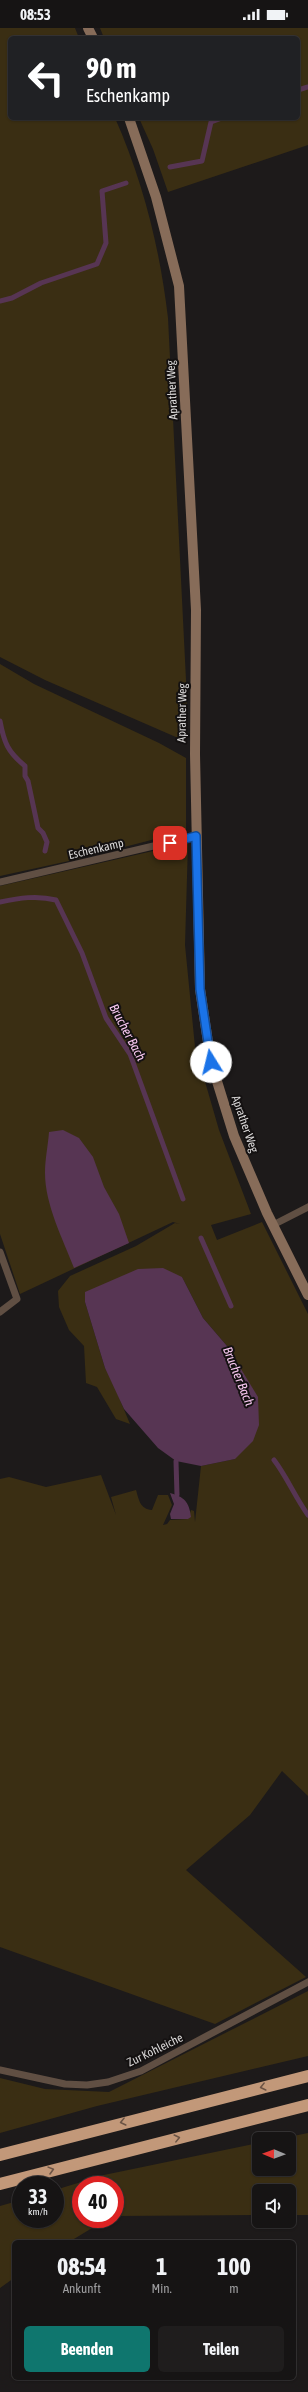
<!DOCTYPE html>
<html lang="de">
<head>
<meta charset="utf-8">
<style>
	:root { --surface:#161414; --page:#1f1d1d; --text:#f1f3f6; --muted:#9e9ea0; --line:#353334; --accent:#0f766e }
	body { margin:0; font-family:"Asap Condensed",sans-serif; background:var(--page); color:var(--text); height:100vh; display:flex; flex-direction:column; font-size:15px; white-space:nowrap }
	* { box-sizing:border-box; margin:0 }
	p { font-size:13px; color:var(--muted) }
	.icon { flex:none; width:22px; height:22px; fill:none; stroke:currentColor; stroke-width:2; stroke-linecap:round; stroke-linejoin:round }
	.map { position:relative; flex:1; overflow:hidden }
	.sheet { position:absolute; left:12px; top:2212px; width:284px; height:140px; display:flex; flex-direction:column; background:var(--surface); border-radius:6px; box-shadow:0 1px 3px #0004,0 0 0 1px var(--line) }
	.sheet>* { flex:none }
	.hud { position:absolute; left:8px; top:8px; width:292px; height:84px; border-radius:6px; box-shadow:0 1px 3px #0004,0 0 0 1px var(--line); background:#202124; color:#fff; overflow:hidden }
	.needle { width:26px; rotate:271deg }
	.controls { position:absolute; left:252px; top:2104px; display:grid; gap:8px }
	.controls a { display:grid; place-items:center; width:44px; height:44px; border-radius:6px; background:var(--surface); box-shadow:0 1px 3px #0004,0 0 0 1px var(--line); font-size:20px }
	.speed { position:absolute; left:12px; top:2148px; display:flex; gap:8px; font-size:20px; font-weight:700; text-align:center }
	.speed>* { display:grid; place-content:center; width:52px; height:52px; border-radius:50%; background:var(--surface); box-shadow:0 1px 3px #0004,0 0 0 1px var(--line); line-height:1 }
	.speed small { font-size:10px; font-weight:400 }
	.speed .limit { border:6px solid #d22; background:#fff; color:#111 }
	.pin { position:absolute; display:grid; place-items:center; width:34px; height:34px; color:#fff; margin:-17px; border-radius:8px; box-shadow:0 2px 6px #0006 }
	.me { position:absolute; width:44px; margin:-22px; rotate:351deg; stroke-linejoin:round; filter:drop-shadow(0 0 3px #0008) }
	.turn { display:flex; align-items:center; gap:14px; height:84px; padding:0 12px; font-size:18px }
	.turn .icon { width:52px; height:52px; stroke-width:2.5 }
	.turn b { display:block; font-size:28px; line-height:34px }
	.eta { display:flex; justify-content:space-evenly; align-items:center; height:68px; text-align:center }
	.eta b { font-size:24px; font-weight:700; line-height:28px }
	.primary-button { display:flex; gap:8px; margin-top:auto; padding:8px 12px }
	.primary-button a { flex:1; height:46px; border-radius:6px; background:var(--accent); color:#fff; font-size:16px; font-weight:700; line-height:46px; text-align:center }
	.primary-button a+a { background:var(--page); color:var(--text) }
	.status { display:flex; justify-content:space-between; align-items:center; height:28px; padding:0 20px; background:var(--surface); direction:ltr }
	.status svg { height:11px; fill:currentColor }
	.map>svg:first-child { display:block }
	.green { fill:#3a2e13 }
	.water { fill:#573553 }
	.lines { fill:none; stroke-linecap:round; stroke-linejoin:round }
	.stream { stroke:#573553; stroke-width:5 }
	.lane { stroke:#604f43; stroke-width:7 }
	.secondary { stroke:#876c59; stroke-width:10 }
	.highway { stroke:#c29879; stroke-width:12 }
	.oneway { stroke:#6b5445 }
	.route-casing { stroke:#114b97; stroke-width:10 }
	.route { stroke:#1a73e8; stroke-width:7 }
	.labels { text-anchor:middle; stroke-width:4; stroke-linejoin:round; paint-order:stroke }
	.street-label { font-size:12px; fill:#dad8d8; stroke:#141111 }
	.water-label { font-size:13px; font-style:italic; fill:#fac9f2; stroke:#141111 }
</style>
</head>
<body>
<div class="status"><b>08:53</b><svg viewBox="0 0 49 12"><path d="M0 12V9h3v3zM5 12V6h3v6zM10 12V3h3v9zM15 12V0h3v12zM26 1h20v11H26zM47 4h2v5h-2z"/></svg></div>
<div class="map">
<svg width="308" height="2364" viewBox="0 0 308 2364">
	<rect width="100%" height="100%" fill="#1d1a1a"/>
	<!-- green -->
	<path class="green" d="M0 0H75L79 10H10V90H115C143 153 160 221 168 290L187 672 185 713 45 652 0 629Z
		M100 0H308V117L168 164 153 121 139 90H298V10H104Z
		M0 636 34 656 159 715 186 730V803L78 831 0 848Z
		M188 815 185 917 195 1019 219 1102 251 1186 211 1197 217 1212 262 1194 308 1286V1768L282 1743 250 1787 186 1842 306 1949 215 1996 0 1919V1451L9 1449 46 1459 101 1447 116 1487 111 1469 136 1462C139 1472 140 1481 152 1482L158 1467H168L172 1477 163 1497 167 1496 170 1492 188 1491 191 1482 194 1483 195 1494 201 1438 235 1431 227 1318 203 1290 182 1249 85 1274 105 1340 113 1355 130 1396 116 1391 97 1359 86 1355 84 1318 69 1302 59 1279 58 1263 70 1248 136 1218 175 1195 180 1196 173 1194 20 1266 0 1206V858Z
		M308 1963V2028L97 2078 0 2105V2050L45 2061 109 2064Z
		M308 2105V2187H289V2163H259V2187L115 2188V2157H81V2191H107L69 2214H14V2250L0 2260V2178L21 2172V2191H55V2162L104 2147 259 2115V2141H289V2111H279Z"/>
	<!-- water -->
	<path class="water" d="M63 1102 79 1110 93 1129 104 1159 119 1186 129 1215 74 1240C63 1211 45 1177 45 1145 45 1131 48 1118 49 1104Z
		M163 1240 182 1249 203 1290 227 1318 258 1369 259 1397 253 1413 235 1431 201 1438 176 1433 158 1420 124 1381 105 1340 85 1274V1264L138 1241Z
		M170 1465C184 1469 189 1473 191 1489L188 1491H171L170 1486 174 1476Z"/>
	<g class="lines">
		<!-- stream -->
		<path class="stream" d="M298 62 308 59
			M170 139 202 133 211 94 222 90
			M0 273 12 270 41 255 97 236 106 215 102 163 126 155
			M0 693C4 715 8 724 25 738V748L28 753 38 800 43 805 47 814 45 823
			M0 874C19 870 37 867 56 872L82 925 106 990 130 1026 183 1171
			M201 1210 231 1278
			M274 1432C287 1449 295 1469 308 1487
			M176 1433 177 1467"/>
		<!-- lane -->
		<path class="lane" d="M0 854 196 808
			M273 1197 308 1179
			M0 1224 17 1271 0 1284
			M0 2042 65 2056 87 2057 108 2054 141 2043 308 1954"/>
		<!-- secondary -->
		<path class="secondary" d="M88 0 93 10
			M129 90 156 169 179 258 196 582 195 726 200 961 211 1034 234 1108 267 1185 308 1267"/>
		<!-- highway -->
		<path class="highway" d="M0 2127 308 2048
			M0 2156 308 2077"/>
	</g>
	<!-- one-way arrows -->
	<defs><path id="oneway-chevron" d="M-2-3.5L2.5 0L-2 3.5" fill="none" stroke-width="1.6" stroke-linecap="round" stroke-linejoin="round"/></defs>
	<g class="oneway">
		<use href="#oneway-chevron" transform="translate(263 2059) rotate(166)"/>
		<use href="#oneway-chevron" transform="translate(123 2094) rotate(166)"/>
		<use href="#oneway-chevron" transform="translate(177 2110) rotate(-14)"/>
		<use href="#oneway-chevron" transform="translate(51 2142) rotate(-15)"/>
	</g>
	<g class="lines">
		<!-- route casing -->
		<g class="route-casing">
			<path id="route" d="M170 815 196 808 200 961 211 1034"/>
		</g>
		<!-- route -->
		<use href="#route" class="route"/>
	</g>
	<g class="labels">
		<!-- street labels -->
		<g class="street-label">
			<text transform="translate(172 362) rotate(-93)" y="4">Aprather Weg</text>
			<text transform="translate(182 685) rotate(-89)" y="4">Aprather Weg</text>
			<text transform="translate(96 821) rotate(-13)" y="4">Eschenkamp</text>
			<text transform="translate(245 1096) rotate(71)" y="4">Aprather Weg</text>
			<text transform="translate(155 2022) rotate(-26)" y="4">Zur Kohleiche</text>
		</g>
		<!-- water labels -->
		<g class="water-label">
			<text transform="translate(128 1004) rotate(62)" y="5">Brucher Bach</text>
			<text transform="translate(239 1348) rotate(68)" y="5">Brucher Bach</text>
		</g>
	</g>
</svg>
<div class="controls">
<a><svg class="needle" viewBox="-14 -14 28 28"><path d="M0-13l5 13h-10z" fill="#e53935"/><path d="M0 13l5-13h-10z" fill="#9e9ea0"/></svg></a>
<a><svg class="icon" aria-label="sound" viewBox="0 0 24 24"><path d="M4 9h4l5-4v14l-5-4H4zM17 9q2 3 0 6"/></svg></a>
</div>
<div class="speed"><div>33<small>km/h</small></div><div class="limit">40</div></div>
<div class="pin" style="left:170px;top:815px;background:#d93025"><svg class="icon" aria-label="arrive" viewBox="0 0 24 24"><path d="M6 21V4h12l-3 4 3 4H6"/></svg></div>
<svg class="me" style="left:211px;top:1034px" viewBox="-20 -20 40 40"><circle r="19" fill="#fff"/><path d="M0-13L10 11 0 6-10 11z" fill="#1a73e8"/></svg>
<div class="hud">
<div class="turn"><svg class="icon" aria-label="left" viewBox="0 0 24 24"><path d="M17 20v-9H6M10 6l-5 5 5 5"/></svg><div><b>90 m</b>Eschenkamp</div></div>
</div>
<section class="sheet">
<div class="eta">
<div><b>08:54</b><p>Ankunft</p></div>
<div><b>1</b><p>Min.</p></div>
<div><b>100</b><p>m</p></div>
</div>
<div class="primary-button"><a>Beenden</a><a>Teilen</a></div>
</section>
</div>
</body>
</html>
